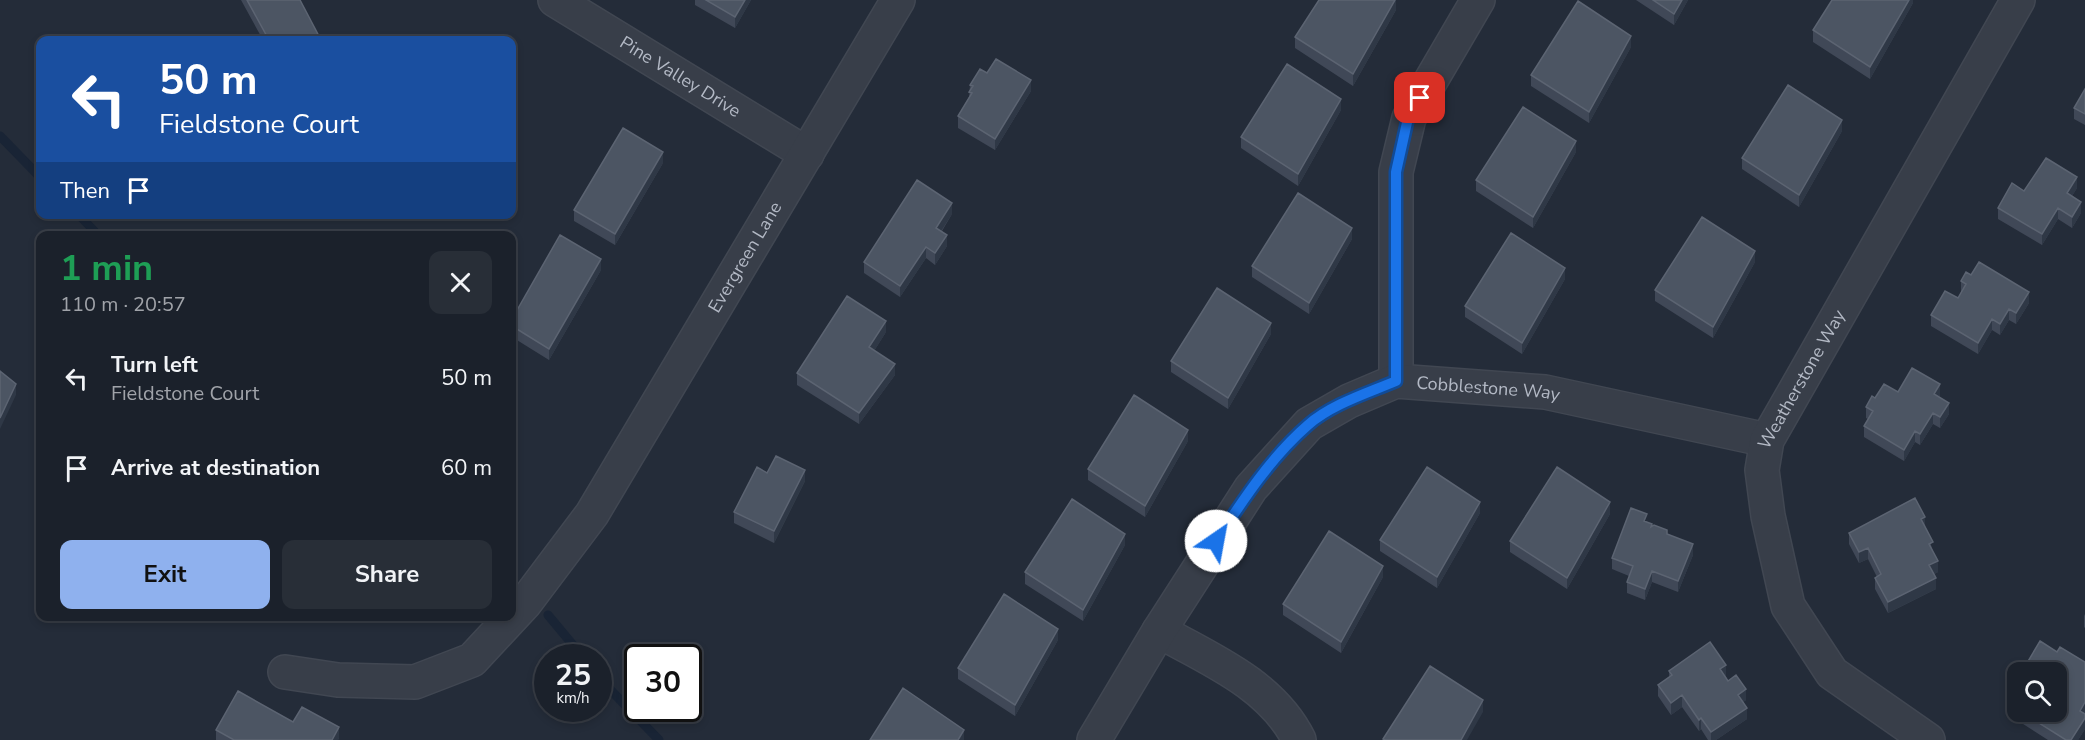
<!DOCTYPE html>
<html lang="en">
<head>
<meta charset="utf-8">
<style>
	:root { --surface:#1b212b; --page:#282e37; --text:#f1f3f6; --muted:#a0a3a9; --line:#393e47; --accent:#8fb1ee }
	body { margin:0; font-family:"Nunito Sans",sans-serif; background:var(--page); color:var(--text); height:100vh; display:flex; flex-direction:column; font-size:22px; white-space:nowrap }
	* { box-sizing:border-box; margin:0 }
	p { font-size:20px; color:var(--muted) }
	.icon { flex:none; width:33px; height:33px; fill:none; stroke:currentColor; stroke-width:2; stroke-linecap:round; stroke-linejoin:round }
	.map { position:relative; flex:1; overflow:hidden }
	.side { position:absolute; left:36px; top:231px; width:480px; height:390px; display:flex; flex-direction:column; background:var(--surface); border-radius:12px; box-shadow:0 3px 9px #0003,0 0 0 2px var(--line) }
	.side>* { flex:none }
	.guide { position:absolute; left:36px; top:36px; width:480px; height:183px; border-radius:12px; box-shadow:0 3px 9px #0003,0 0 0 2px var(--line); background:#1a4fa0; color:#fff; overflow:hidden }
	.controls { position:absolute; left:2007px; top:662px; display:grid; gap:12px }
	.controls a { display:grid; place-items:center; width:60px; height:60px; border-radius:12px; background:var(--surface); box-shadow:0 3px 9px #0003,0 0 0 2px var(--line); font-size:30px }
	.speed { position:absolute; left:534px; top:644px; display:flex; gap:12px; font-size:30px; font-weight:700; text-align:center }
	.speed>* { display:grid; place-content:center; width:78px; height:78px; border-radius:50%; background:var(--surface); box-shadow:0 3px 9px #0003,0 0 0 2px var(--line); line-height:1 }
	.speed small { font-size:15px; font-weight:400 }
	.speed .limit { border:3px solid #111; border-radius:9px; background:#fff; color:#111 }
	.pin { position:absolute; display:grid; place-items:center; width:51px; height:51px; color:#fff; margin:-26px; border-radius:12px; box-shadow:0 3px 9px #0006 }
	.me { position:absolute; width:66px; margin:-33px; rotate:33deg; stroke-linejoin:round; filter:drop-shadow(0 0 4px #0008) }
	.turn { display:flex; align-items:center; gap:21px; height:126px; padding:0 24px; font-size:27px }
	.turn .icon { width:78px; height:78px; stroke-width:2.5 }
	.turn b { display:block; font-size:42px; line-height:51px }
	.then { display:flex; align-items:center; height:57px; padding:0 24px; background:#0003; gap:12px; font-size:22px }
	.round { display:grid; place-items:center; flex:none; width:63px; height:63px; border-radius:12px; background:var(--page) }
	.overview { display:flex; align-items:center; justify-content:space-between; height:102px; padding:0 24px }
	h1 { font-size:36px; font-weight:700; line-height:45px; color:#1e9e55 }
	.cta { display:flex; gap:12px; margin-top:auto; padding:12px 24px }
	.cta a { flex:1; height:69px; border-radius:12px; background:var(--accent); color:#111; font-size:24px; font-weight:700; line-height:69px; text-align:center }
	.cta a+a { background:var(--page); color:var(--text) }
	ul { padding:0; list-style:none }
	li { display:flex; align-items:center; gap:18px; height:90px; padding:0 24px }
	li div { flex:1 }
	li b { display:block; font-size:22px }
	li em { font-style:normal }
	.map>svg:first-child { display:block }
	.lines { fill:none; stroke-linecap:round; stroke-linejoin:round }
	.stream { stroke:#192435; stroke-width:9 }
	.minor-casing { stroke:#414752; stroke-width:36 }
	.minor { stroke:#383e49; stroke-width:33 }
	.wall { fill:#404857 }
	.shaded-wall { fill:#2f3846 }
	.building { fill:#4c5563; stroke:#5c6472; stroke-width:1.5 }
	.route-casing { stroke:#114b97; stroke-width:15 }
	.route { stroke:#1a73e8; stroke-width:10 }
	.labels { text-anchor:middle; stroke-width:6; stroke-linejoin:round; paint-order:stroke }
	.street-label { font-size:18px; fill:#b3b9c5; stroke:#1d232e }
</style>
</head>
<body>
<div class="map">
<svg width="2085" height="740" viewBox="0 0 2085 740">
	<rect width="100%" height="100%" fill="#242c39"/>
	<g class="lines">
		<!-- stream -->
		<path class="stream" d="M0 136 40 177
			M78 214 99 236
			M548 615 583 657
			M598 677 659 740"/>
		<!-- minor casing -->
		<g class="minor-casing">
			<g id="minor">
				<path id="s1" d="M555 0 807 154"/>
				<path d="M1396 381V172L1409 118 1478 0"/>
				<path d="M1159 631C1210 659 1272 685 1299 740"/>
				<path id="s2" d="M285 672 338 680 415 682 472 660 525 603 592 514 898 0"/>
				<path id="s3" d="M1094 740 1159 631 1251 488 1309 424 1349 401 1396 381 1545 392 1767 440"/>
				<path id="s4" d="M1928 740 1832 673 1788 606 1768 516 1762 470 1767 440 2018 0"/>
			</g>
		</g>
		<!-- minor -->
		<use href="#minor" class="minor"/>
	</g>
	<!-- wall -->
	<path class="wall" d="M241 0H300L321 40H263Z
		M695 0H751L735 28 695 5Z
		M1396 0V10L1353 86 1295 48V37Z
		M1636 0H1688L1674 25Z
		M1913 0V3L1870 79 1813 42V30Z
		M1631 47 1589 123 1531 86V75Z
		M987 73 1031 91 995 150 958 128V116L969 97 970 85Z
		M2085 89V125L2074 119V108Z
		M1341 110 1298 186 1241 148V137Z
		M1842 131 1799 207 1742 169V158Z
		M1576 152 1533 228 1476 191V180Z
		M663 163 615 245 574 221V210Z
		M2077 188 2072 196 2081 213 2072 228 2058 219 2042 245 1998 219V208L2024 191Z
		M952 214 942 231 947 246 935 265 926 258 900 297 864 273V262Z
		M1352 239 1309 314 1252 277V266Z
		M1755 262 1713 338 1655 301V290Z
		M601 270 549 360 512 337V319Z
		M1565 279 1522 354 1465 317V306Z
		M1961 281 2029 303 2016 324 2009 320 2000 335 1992 330 1978 354 1931 326V315L1958 298 1961 292Z
		M886 332 874 351 895 375 859 424 797 385V373Z
		M1271 334 1228 409 1171 372V361Z
		M1898 392 1940 395 1939 397 1949 414 1940 428 1933 424 1920 445 1915 442 1904 461 1864 437V426L1868 419 1866 418V407L1875 398Z
		M1188 441 1145 517 1088 480V469Z
		M767 473 805 481 774 543 734 523V512Z
		M1480 513 1437 588 1380 551V540Z
		M1610 514 1567 589 1510 552V541Z
		M1647 522 1667 534 1693 555 1678 592 1652 582 1645 600 1627 593V582L1629 576 1612 569V558Z
		M1925 527 1933 551 1938 572 1934 574 1936 589 1888 613 1875 589V578L1877 577 1868 559 1859 563 1849 544V533Z
		M1125 545 1083 621 1025 584V572Z
		M1383 577 1341 653 1283 615V604Z
		M2085 614V628L2084 627V616Z
		M1058 640 1015 716 958 679V668Z
		M2040 641 2057 652 2060 647 2085 662V729L2078 740H2048L2020 722V711H2056V672H2027V663Z
		M1669 671 1726 676V677L1728 681 1746 700 1743 702 1747 719 1716 740H1708L1701 729 1699 731 1682 707 1671 715 1658 696V685L1669 678Z
		M293 722 339 738 338 740H216V730Z"/>
	<!-- shaded-wall -->
	<path class="shaded-wall" d="M745 0H751L735 28V17Z
		M1395 0H1396V10L1353 86V74Z
		M1682 0H1688L1674 25V14Z
		M1909 0H1913V3L1870 79V67Z
		M1631 36V47L1589 123V112Z
		M1031 80V91L995 150V139Z
		M1341 99V110L1298 186V174Z
		M1842 120V131L1799 207V195Z
		M1576 141V152L1533 228V217Z
		M663 152V163L615 245V234Z
		M2077 177V188L2067 204V193Z
		M2081 202V213L2072 228V217Z
		M952 203V214L936 239V228Z
		M2058 208V219L2042 245V234Z
		M1352 228V239L1309 314V303Z
		M947 235V246L935 265V253Z
		M926 247V258L900 297V286Z
		M1755 251V262L1713 338V327Z
		M601 259V270L549 360V349Z
		M1565 268V279L1522 354V343Z
		M2029 292V303L2016 324V313Z
		M2009 309V320L2000 335V324Z
		M1992 319V330L1978 354V343Z
		M886 321V332L869 359V347Z
		M1271 323V334L1228 409V398Z
		M895 364V375L859 424V413Z
		M16 384V395L0 429V418Z
		M1940 384V395L1934 405V394Z
		M1949 403V414L1940 428V417Z
		M1933 413V424L1920 445V434Z
		M1188 430V441L1145 517V506Z
		M1915 431V442L1904 461V450Z
		M805 470V481L774 543V531Z
		M1480 502V513L1437 588V577Z
		M1610 502V514L1567 589V578Z
		M1925 517V528L1921 519Z
		M1125 534V545L1083 621V610Z
		M1693 544V555L1678 592V581Z
		M1868 548V559L1859 563V552Z
		M1938 561V572L1929 577V565Z
		M1383 566V577L1341 653V642Z
		M1652 571V582L1645 600V589Z
		M1936 578V589L1888 613V602Z
		M1058 629V640L1015 716V705Z
		M1726 665V676L1720 680V669Z
		M1746 689V700L1738 706V695Z
		M1682 695V707L1671 715V703Z
		M1483 700V712L1467 740H1461Z
		M2085 702V713L2080 711Z
		M1747 708V719L1716 740H1711V732Z
		M1701 718V729L1699 731V720Z
		M2085 718V729L2078 740H2071Z
		M339 727V738L338 740H332Z
		M964 730V740H958Z"/>
	<!-- building -->
	<path class="building" d="M247 0H300L321 40H269Z
		M706 0H745L735 17Z
		M1319 0H1395L1353 74 1295 37Z
		M1653 0H1682L1674 14Z
		M1832 0H1909L1870 67 1813 30Z
		M1578 1 1631 36 1589 112 1531 75Z
		M996 59 1031 80 995 139 958 116 972 93 969 92 973 86 970 85 980 69 987 73Z
		M1287 64 1341 99 1298 174 1241 137Z
		M1788 85 1842 120 1799 195 1742 158Z
		M2085 89V114L2074 108Z
		M1523 107 1576 141 1533 217 1476 180Z
		M623 128 663 152 615 234 574 210Z
		M2046 158 2077 177 2067 193 2081 202 2072 217 2058 208 2042 234 1998 208 2012 183 2024 191Z
		M917 180 952 203 936 228 947 235 935 253 926 247 900 286 864 262Z
		M1298 193 1352 228 1309 303 1252 266Z
		M1702 217 1755 251 1713 327 1655 290Z
		M1511 233 1565 268 1522 343 1465 306Z
		M560 235 601 259 549 349 512 326V319Z
		M1979 262 2029 292 2016 313 2009 309 2000 324 1992 319 1978 343 1931 315 1945 291 1958 298 1966 284 1961 281 1966 272 1971 275Z
		M1217 288 1271 323 1228 398 1171 361Z
		M847 296 886 321 869 347 895 364 859 413 797 373Z
		M1912 368 1940 384 1934 394 1949 403 1940 417 1933 413 1920 434 1915 431 1904 450 1864 426 1873 411 1866 407 1872 396 1875 398 1884 384 1898 392Z
		M0 371 16 384 0 418Z
		M1134 395 1188 430 1145 506 1088 469Z
		M776 456 805 470 774 531 734 512 757 467 767 473Z
		M1427 467 1480 502 1437 577 1380 540Z
		M1557 467 1610 502 1567 578 1510 541Z
		M1915 498 1925 517 1921 519 1933 542 1929 544 1938 561 1929 565 1936 578 1888 602 1875 578 1881 574 1868 548 1859 552 1849 533Z
		M1072 499 1125 534 1083 610 1025 572Z
		M1631 508 1647 514 1644 521 1652 524 1651 527 1654 525 1667 530V534L1693 544 1678 581 1652 571 1645 589 1627 582 1633 566 1612 558Z
		M1329 531 1383 566 1341 642 1283 604Z
		M1004 594 1058 629 1015 705 958 668Z
		M2040 641 2057 652 2060 647 2085 662V702L2080 711 2085 714V718L2071 740H2066L2020 711H2056V672H2041L2027 663Z
		M1710 642 1726 665 1720 669 1728 681 1736 675 1746 689 1738 695 1747 708 1711 732 1701 718 1699 720 1682 695 1671 703 1658 685 1672 675 1669 671Z
		M1430 666 1483 700 1461 740H1385L1383 739Z
		M903 688 964 730 958 740H870Z
		M238 691 293 722 302 707 339 727 332 740H234L216 730Z"/>
	<g class="lines">
		<!-- route casing -->
		<g class="route-casing">
			<path id="route" d="M1216 541C1243 500 1271 457 1308 425 1332 404 1368 393 1396 381V172L1408 118 1420 98"/>
		</g>
		<!-- route -->
		<use href="#route" class="route"/>
	</g>
	<g class="labels">
		<!-- street labels -->
		<g class="street-label">
			<text dy="6" stroke="none"><textPath href="#s1" startOffset="147">Pine Valley Drive</textPath></text>
			<text dy="6" stroke="none"><textPath href="#s2" startOffset="680">Evergreen Lane</textPath></text>
			<text dy="6" stroke="none"><textPath href="#s4" startOffset="436">Weatherstone Way</textPath></text>
			<text dy="6" stroke="none"><textPath href="#s3" startOffset="573">Cobblestone Way</textPath></text>
		</g>
	</g>
</svg>
<div class="controls">
<a><svg class="icon" aria-label="search" viewBox="0 0 24 24"><circle cx="10" cy="10" r="6"/><path d="M15 15l6 6"/></svg></a>
</div>
<div class="speed"><div>25<small>km/h</small></div><div class="limit">30</div></div>
<div class="pin" style="left:1420px;top:98px;background:#d93025"><svg class="icon" aria-label="arrive" viewBox="0 0 24 24"><path d="M6 21V4h12l-3 4 3 4H6"/></svg></div>
<svg class="me" style="left:1216px;top:541px" viewBox="-20 -20 40 40"><circle r="19" fill="#fff"/><path d="M0-13L10 11 0 6-10 11z" fill="#1a73e8"/></svg>
<div class="guide">
<div class="turn"><svg class="icon" aria-label="left" viewBox="0 0 24 24"><path d="M17 20v-9H6M10 6l-5 5 5 5"/></svg><div><b>50 m</b>Fieldstone Court</div></div>
<div class="then">Then<svg class="icon" aria-label="arrive" viewBox="0 0 24 24"><path d="M6 21V4h12l-3 4 3 4H6"/></svg></div>
</div>
<section class="side">
<div class="overview"><div><h1>1 min</h1><p>110 m · 20:57</p></div><a class="round"><svg class="icon" aria-label="close" viewBox="0 0 24 24"><path d="M6 6l12 12M18 6L6 18"/></svg></a></div>
<ul>
<li><svg class="icon" aria-label="left" viewBox="0 0 24 24"><path d="M17 20v-9H6M10 6l-5 5 5 5"/></svg><div><b>Turn left</b><p>Fieldstone Court</p></div><em>50 m</em></li>
<li><svg class="icon" aria-label="arrive" viewBox="0 0 24 24"><path d="M6 21V4h12l-3 4 3 4H6"/></svg><div><b>Arrive at destination</b></div><em>60 m</em></li>
</ul>
<div class="cta"><a>Exit</a><a>Share</a></div>
</section>
</div>
</body>
</html>
